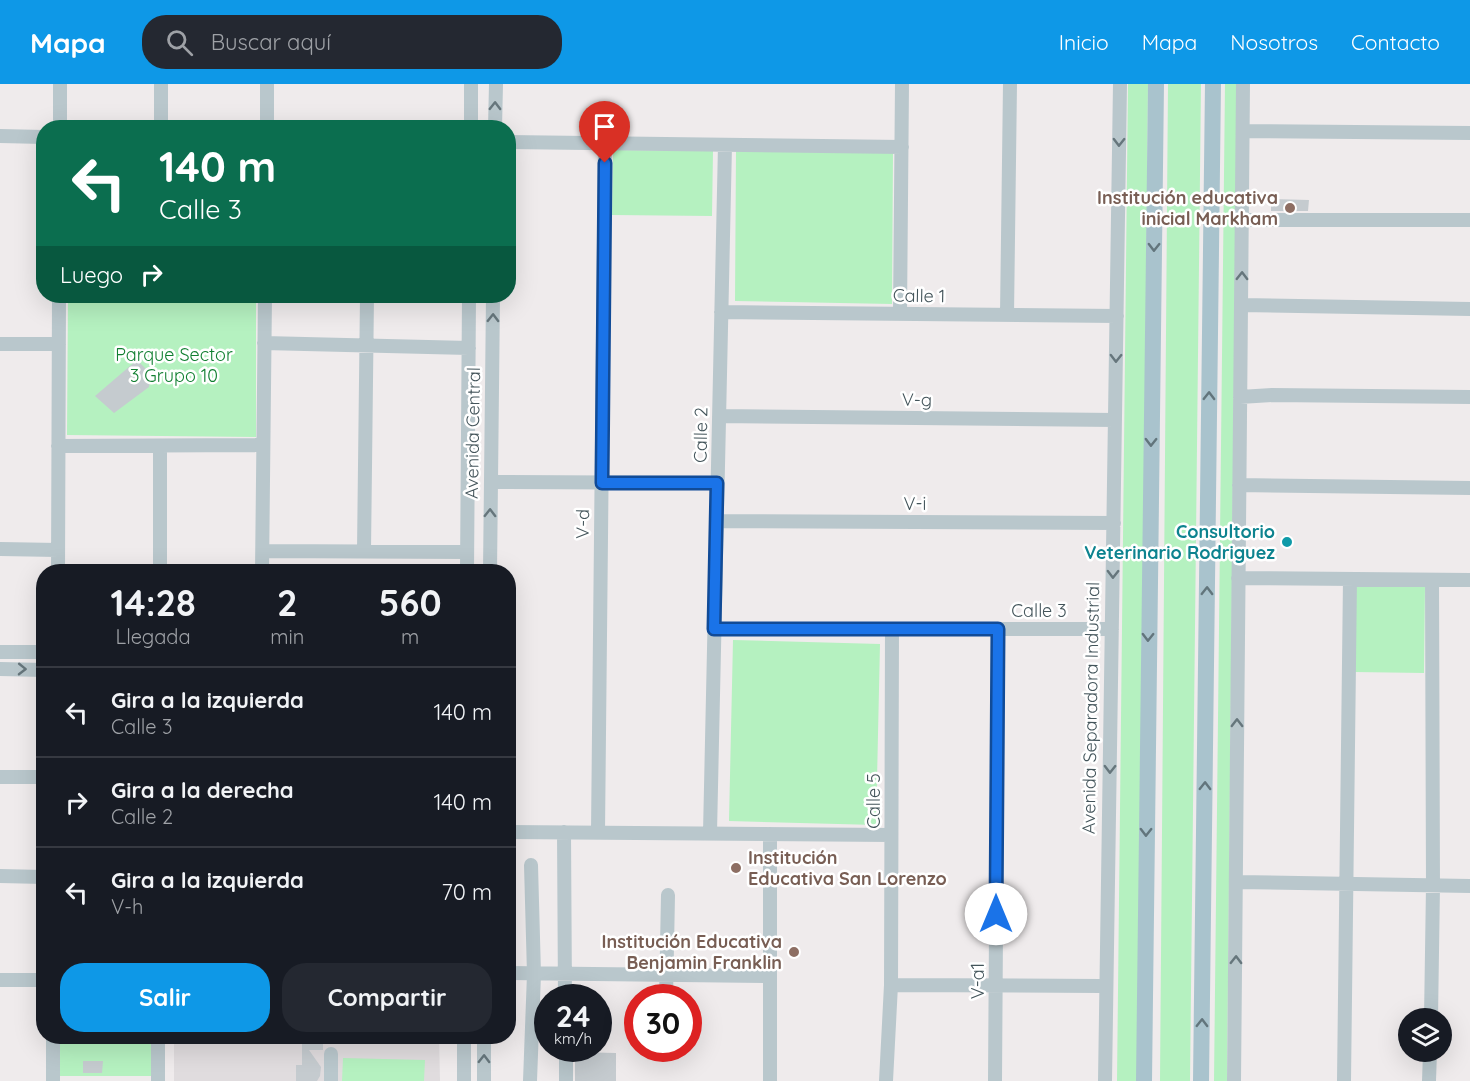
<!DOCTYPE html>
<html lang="es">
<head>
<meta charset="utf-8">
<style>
	:root { --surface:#171b24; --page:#242831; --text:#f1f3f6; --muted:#9ea1a6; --line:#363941; --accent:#0e98e7 }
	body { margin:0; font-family:Quicksand,sans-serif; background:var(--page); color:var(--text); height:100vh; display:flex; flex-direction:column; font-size:22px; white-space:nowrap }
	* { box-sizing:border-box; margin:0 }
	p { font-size:20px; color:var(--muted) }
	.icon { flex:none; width:33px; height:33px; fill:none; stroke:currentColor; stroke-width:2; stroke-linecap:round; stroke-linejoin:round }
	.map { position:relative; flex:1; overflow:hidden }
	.details { position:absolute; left:36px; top:480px; width:480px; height:480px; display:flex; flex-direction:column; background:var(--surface); border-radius:24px; box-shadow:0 6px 24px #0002 }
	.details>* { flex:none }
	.top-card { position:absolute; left:36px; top:36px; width:480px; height:183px; border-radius:24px; box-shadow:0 6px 24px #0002; background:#0b6e4f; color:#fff; overflow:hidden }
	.buttons { position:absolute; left:1398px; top:924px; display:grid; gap:12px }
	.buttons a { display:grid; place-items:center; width:54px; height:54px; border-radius:50%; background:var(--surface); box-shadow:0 6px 24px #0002; font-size:30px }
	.speed { position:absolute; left:534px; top:900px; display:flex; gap:12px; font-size:30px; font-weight:700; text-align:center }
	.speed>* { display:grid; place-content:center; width:78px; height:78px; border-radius:50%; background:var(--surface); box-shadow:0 6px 24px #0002; line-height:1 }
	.speed small { font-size:15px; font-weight:400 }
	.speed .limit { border:9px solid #d22; background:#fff; color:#111 }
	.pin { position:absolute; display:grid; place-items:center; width:51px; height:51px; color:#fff; margin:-62px -26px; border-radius:50% 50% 50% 0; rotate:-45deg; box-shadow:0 0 6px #0007 }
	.pin .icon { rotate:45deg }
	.me { position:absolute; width:66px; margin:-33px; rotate:0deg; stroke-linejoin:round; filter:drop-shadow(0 0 4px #0008) }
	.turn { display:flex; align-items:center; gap:21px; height:126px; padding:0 24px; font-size:27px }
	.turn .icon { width:78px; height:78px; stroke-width:2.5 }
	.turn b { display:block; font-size:42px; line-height:51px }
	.then { display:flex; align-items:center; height:57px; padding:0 24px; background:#0003; gap:12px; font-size:22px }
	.eta { display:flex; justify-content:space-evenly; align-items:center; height:102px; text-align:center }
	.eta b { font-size:36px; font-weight:700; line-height:42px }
	.primary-button { display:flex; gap:12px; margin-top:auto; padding:12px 24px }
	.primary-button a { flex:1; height:69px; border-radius:24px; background:var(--accent); color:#fff; font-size:24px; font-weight:700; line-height:69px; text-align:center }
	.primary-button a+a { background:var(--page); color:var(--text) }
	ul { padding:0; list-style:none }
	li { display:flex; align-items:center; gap:18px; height:90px; padding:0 24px; border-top:2px solid var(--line) }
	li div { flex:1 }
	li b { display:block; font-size:22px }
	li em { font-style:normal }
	header { display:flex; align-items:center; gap:36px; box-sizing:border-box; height:84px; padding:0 30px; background:var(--accent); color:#fff }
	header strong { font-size:28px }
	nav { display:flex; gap:33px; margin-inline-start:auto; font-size:21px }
	.search { width:420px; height:54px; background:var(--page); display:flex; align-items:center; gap:15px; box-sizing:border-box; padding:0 21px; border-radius:24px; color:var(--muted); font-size:22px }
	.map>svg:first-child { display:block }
	.education { fill:#e0dcde }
	.green { fill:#b5f1c0 }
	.building { fill:#c5cbcf }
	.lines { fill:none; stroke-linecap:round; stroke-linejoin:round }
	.minor { stroke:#b9c7cc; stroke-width:14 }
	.major { stroke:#a9c3cd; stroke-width:16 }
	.oneway { stroke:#66767c }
	.oneway2 { stroke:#62757c }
	.route-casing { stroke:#114b97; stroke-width:15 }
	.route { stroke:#1a73e8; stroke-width:10 }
	.education-dot { fill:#8d6e63; stroke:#fff; stroke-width:2 }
	.culture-dot { fill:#0f9aa8; stroke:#fff; stroke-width:2 }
	.labels { text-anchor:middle; stroke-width:5; stroke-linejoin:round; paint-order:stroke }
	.education-label { font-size:18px; font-weight:bold; fill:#785e54; stroke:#fff; text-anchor:end }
	.street-label { font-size:18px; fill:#43545a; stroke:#fff }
	.park-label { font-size:18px; fill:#117f31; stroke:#fff }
	.culture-label { font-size:18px; font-weight:bold; fill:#0d838f; stroke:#fff; text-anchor:end }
</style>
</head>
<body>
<header>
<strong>Mapa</strong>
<div class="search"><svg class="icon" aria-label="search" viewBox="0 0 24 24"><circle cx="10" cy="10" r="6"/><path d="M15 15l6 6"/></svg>Buscar aquí</div>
<nav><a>Inicio</a><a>Mapa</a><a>Nosotros</a><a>Contacto</a></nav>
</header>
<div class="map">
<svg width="1470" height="997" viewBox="0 0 1470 997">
	<rect width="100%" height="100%" fill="#efebec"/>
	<!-- education -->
	<path class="education" d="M174 953H439L440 997H174Z"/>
	<!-- green -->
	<path class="green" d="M1128 0H1148L1139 997H1117Z
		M1168 0H1201L1190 997H1160Z
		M1225 0H1237L1227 997H1214Z
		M613 66 713 67 712 132 612 131Z
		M736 66 893 69 892 220 735 217Z
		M68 212H256V353L67 351Z
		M1355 502 1425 503 1424 589 1354 588Z
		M733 556 880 560 876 741 729 737Z
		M60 953H151L152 992H60Z
		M343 974 425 976 424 997H342Z"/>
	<!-- building -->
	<path class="building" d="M1271 115 1309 116 1308 127H1271Z
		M137 276 151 290 149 303 114 329 95 312Z
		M302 952H323V966H309L321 983 320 992 317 997H296V981H302Z
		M575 968 616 969V997H575Z
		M83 977H103L102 989H83Z"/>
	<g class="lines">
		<!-- minor -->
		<path class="minor" d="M60 44V0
			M161 44V0
			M267 44V0
			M471 44V0
			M495 44 496 0
			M1243 47 1470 49
			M0 52 44 53
			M508 58 902 63
			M1242 136H1470
			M1241 221 1470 225
			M721 228 1117 232
			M900 230 902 0
			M1007 231 1010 0
			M264 259 469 264
			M0 260H59
			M1240 313 1272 311 1470 313
			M719 332 1115 336
			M58 362 263 361
			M491 398 717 399
			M1239 401 1470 404
			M716 437 1114 439
			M0 465 58 466
			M263 467 467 468
			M364 467 367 212
			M58 488 59 212
			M160 488V362
			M262 488 265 212
			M467 488 469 212
			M490 488 493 212
			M1238 494 1470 496
			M714 545H1112
			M0 568H44
			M0 585 44 586
			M0 693H44
			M508 748 891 751
			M564 748 565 914
			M598 748 605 60
			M710 749 725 61
			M0 792 44 793
			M1237 798 1470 802
			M508 889 770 892
			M0 896H44
			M891 901 1101 902
			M666 914 668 811
			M1431 934 1433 802 1432 496
			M464 952V997
			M566 964V997
			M331 970V997
			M665 971V964
			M53 997V952
			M158 997V952
			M484 997V952
			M530 997 534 890 531 781
			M770 997V750
			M886 997 891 901 892 545
			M995 997 998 545
			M1105 997 1120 0
			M1234 997 1243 0
			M1344 997 1350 495
			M1429 997 1430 968"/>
		<!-- major -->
		<path class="major" d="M1144 997 1156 0
			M1201 997 1213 0"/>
	</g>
	<!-- one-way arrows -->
	<defs><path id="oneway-chevron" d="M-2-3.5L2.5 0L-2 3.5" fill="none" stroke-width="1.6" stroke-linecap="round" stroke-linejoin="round" transform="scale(1.5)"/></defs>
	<g class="oneway">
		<use href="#oneway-chevron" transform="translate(495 22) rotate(-89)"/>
		<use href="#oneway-chevron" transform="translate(1119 58) rotate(91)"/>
		<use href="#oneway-chevron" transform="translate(1242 192) rotate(-89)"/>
		<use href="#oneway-chevron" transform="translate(493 234) rotate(-89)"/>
		<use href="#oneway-chevron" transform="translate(1116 274) rotate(91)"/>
		<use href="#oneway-chevron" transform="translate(490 429) rotate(-89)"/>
		<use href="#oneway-chevron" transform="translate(1113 490) rotate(91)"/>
		<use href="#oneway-chevron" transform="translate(22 585) rotate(1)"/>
		<use href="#oneway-chevron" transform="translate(1237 639) rotate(-90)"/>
		<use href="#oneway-chevron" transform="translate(1110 685) rotate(91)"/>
		<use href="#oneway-chevron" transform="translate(1236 876) rotate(-89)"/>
		<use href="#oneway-chevron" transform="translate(484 975) rotate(-89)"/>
	</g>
	<g class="oneway2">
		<use href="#oneway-chevron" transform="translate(1154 163) rotate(91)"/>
		<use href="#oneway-chevron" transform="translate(1209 312) rotate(-89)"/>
		<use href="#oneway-chevron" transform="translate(1151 358) rotate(91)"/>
		<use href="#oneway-chevron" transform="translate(1207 507) rotate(-89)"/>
		<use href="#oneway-chevron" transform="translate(1148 553) rotate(91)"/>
		<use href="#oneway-chevron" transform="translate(1205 702) rotate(-89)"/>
		<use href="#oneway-chevron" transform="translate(1146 748) rotate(91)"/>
		<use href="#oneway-chevron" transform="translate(1202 939) rotate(-89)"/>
	</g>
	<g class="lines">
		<!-- route casing -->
		<g class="route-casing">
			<path id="route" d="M605 79 602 399H717L714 545H998L996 830"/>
		</g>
		<!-- route -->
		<use href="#route" class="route"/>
	</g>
	<!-- markers -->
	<g class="education-dot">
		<circle cx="1290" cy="124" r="6"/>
		<circle cx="736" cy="784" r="6"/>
		<circle cx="794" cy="868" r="6"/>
	</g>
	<circle class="culture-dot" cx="1287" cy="458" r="6"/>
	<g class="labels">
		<!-- education labels -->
		<g class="education-label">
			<text x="1278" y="120">Institución educativa<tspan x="1278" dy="21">inicial Markham</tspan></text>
			<text x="748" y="780" text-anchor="start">Institución<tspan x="748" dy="21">Educativa San Lorenzo</tspan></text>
			<text x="782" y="864">Institución Educativa<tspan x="782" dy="21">Benjamin Franklin</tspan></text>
		</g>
		<!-- street labels -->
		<g class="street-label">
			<text transform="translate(919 212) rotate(1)" y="6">Calle 1</text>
			<text transform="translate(917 316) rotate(1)" y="6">V-g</text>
			<text transform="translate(473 349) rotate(-89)" y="6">Avenida Central</text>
			<text transform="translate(701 351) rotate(-89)" y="6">Calle 2</text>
			<text x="915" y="426">V-i</text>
			<text transform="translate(583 440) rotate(-89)" y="6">V-d</text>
			<text x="1039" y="533">Calle 3</text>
			<text transform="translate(1091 624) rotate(-89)" y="6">Avenida Separadora Industrial</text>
			<text transform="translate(874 717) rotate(-90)" y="6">Calle 5</text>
			<text transform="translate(978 897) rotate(-90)" y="6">V-a1</text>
		</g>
		<!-- park labels -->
		<g class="park-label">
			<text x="174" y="277">Parque Sector<tspan x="174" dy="21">3 Grupo 10</tspan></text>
		</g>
		<!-- culture labels -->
		<g class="culture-label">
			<text x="1275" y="454">Consultorio<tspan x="1275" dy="21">Veterinario Rodriguez</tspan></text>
		</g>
	</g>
</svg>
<div class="buttons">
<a><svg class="icon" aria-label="layers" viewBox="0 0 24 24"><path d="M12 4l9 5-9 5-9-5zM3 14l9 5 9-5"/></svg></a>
</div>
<div class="speed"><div>24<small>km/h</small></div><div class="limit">30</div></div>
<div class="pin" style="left:605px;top:79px;background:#d93025"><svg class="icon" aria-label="arrive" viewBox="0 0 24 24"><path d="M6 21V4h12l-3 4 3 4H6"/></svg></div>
<svg class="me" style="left:996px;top:830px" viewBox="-20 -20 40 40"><circle r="19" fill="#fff"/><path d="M0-13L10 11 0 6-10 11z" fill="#1a73e8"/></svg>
<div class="top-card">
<div class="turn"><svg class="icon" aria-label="left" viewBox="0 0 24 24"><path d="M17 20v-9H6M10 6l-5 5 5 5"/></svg><div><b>140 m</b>Calle 3</div></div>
<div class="then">Luego<svg class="icon" aria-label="right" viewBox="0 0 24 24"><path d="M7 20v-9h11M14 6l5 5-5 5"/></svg></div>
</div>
<section class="details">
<div class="eta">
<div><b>14:28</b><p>Llegada</p></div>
<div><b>2</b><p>min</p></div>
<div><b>560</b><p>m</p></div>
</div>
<ul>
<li><svg class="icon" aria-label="left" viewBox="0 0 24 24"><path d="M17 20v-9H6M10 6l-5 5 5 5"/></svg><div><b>Gira a la izquierda</b><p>Calle 3</p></div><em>140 m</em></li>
<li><svg class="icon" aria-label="right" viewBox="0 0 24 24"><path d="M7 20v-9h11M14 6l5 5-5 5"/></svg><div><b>Gira a la derecha</b><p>Calle 2</p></div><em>140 m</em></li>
<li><svg class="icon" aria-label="left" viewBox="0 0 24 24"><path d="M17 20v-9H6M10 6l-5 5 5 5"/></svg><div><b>Gira a la izquierda</b><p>V-h</p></div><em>70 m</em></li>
</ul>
<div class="primary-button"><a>Salir</a><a>Compartir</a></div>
</section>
</div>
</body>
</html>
